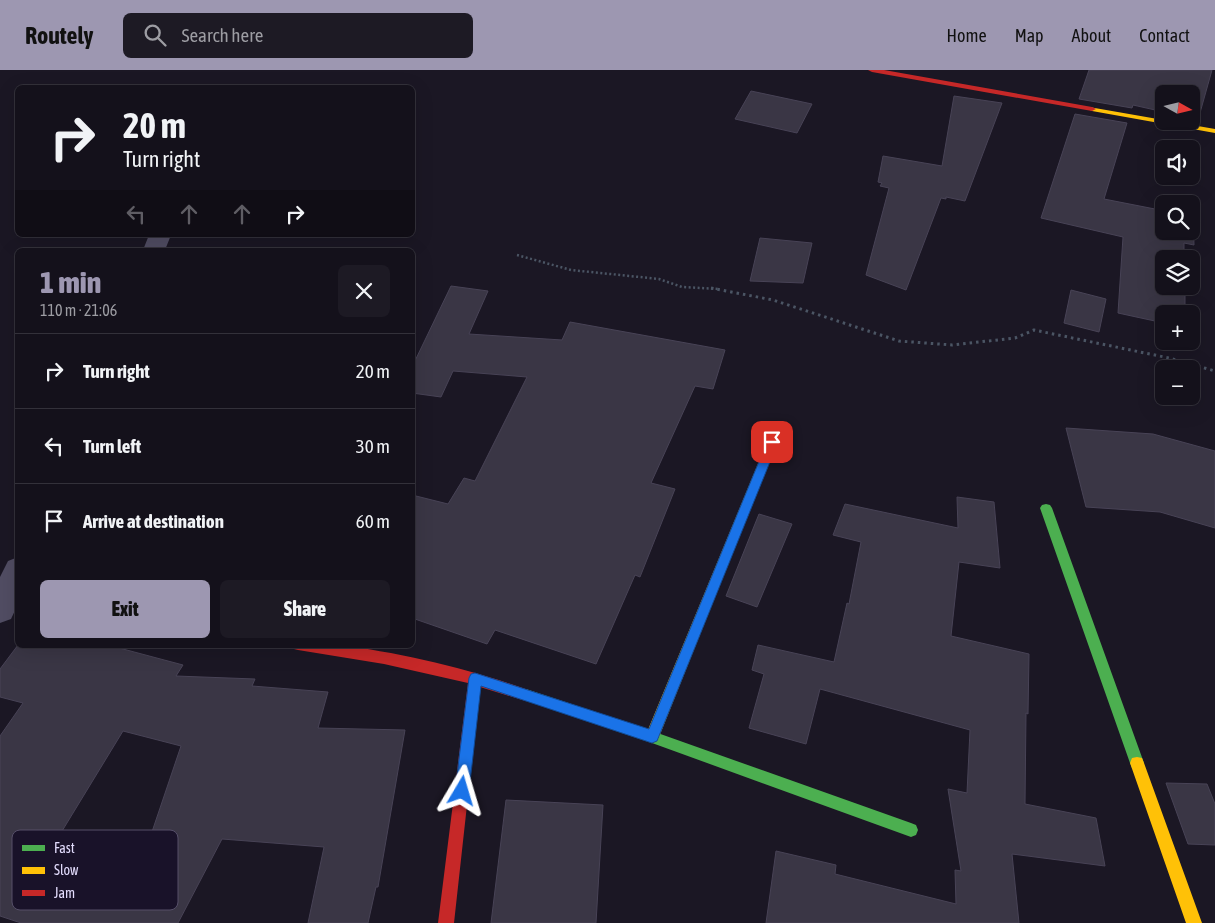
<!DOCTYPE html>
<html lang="en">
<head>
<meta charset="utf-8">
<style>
	:root { --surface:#14111b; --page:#1d1a24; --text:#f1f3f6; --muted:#9d9da3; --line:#33313a; --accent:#9d97b1 }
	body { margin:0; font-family:"Asap Condensed",sans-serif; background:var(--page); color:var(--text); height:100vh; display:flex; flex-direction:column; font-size:19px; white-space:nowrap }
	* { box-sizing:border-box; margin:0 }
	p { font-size:16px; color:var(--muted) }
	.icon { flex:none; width:28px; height:28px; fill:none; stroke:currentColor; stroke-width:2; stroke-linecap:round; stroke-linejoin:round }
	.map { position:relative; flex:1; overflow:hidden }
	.side { position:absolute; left:15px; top:178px; width:400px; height:400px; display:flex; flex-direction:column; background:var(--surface); border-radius:8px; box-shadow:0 5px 20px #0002,0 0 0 1px var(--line) }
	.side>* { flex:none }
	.banner { position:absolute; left:15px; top:15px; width:400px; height:152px; border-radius:8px; box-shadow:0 5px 20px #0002,0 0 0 1px var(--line); background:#14111b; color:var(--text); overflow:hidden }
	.needle { width:32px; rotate:98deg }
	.tools { position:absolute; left:1155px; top:15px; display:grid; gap:10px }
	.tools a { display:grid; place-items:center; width:45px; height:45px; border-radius:8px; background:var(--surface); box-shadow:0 5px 20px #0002,0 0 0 1px var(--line); font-size:25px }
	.pin { position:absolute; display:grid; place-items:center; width:42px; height:42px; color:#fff; margin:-21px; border-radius:10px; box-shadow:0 2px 8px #0006 }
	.me { position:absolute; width:55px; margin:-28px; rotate:7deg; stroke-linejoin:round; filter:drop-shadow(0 0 4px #0008) }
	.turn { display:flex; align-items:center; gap:18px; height:105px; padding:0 25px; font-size:22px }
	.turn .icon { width:65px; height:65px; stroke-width:2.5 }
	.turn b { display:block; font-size:35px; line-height:42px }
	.lanes { display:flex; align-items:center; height:48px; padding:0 25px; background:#0003; justify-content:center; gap:25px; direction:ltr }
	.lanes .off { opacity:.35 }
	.round { display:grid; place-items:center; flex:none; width:52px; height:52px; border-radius:8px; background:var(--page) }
	.headline { display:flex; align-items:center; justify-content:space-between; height:85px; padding:0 25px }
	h1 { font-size:30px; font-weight:800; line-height:38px; color:var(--accent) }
	.cta { display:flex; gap:10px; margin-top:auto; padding:10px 25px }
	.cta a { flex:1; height:58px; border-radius:8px; background:var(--accent); color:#111; font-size:20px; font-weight:800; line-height:58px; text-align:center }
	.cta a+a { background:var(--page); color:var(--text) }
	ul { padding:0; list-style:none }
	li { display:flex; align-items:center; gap:15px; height:75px; padding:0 25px; border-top:1px solid var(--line) }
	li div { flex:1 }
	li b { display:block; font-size:19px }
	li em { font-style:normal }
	header { display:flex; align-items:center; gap:30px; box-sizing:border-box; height:70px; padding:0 25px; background:var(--accent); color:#111 }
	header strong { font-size:24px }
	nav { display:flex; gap:28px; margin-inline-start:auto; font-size:18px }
	.search { width:350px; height:45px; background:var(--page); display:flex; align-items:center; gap:12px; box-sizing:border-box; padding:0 18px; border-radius:8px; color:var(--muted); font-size:19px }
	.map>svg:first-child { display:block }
	.building { fill:#3a3645; stroke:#484356; fill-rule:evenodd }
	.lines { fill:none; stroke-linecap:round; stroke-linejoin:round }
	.path-far1 { stroke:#4b5564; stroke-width:2.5; stroke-dasharray:2 2.5; stroke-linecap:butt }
	.path { stroke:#4b5564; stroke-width:3; stroke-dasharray:2.5 4; stroke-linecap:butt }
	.street { fill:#514d63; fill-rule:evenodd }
	.fast { fill:#4caf50; fill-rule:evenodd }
	.slow { fill:#ffc107; fill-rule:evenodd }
	.jam { fill:#c62828; fill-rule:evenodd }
	.route { fill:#1a73e8; stroke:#114b97 }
	.key { fill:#191229; stroke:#564f69; stroke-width:1 }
	.key-label { font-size:14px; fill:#e3dcfd }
</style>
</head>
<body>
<header>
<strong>Routely</strong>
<div class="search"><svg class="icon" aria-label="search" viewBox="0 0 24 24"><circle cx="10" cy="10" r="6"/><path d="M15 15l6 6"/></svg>Search here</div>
<nav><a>Home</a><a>Map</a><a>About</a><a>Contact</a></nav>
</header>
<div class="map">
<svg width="1215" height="853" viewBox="0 0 1215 853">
	<rect width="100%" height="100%" fill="#1b1724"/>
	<!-- building -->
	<path class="building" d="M1089 0H1212L1198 50 1191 48V24H1164V42L1133 35 1132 38 1079 29Z
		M751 21 812 34 797 63 735 49Z
		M954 26 1002 33 965 131 946 127V129L941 128 906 220 866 205 889 118 880 116 882 113 878 112 883 86 942 96Z
		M1075 44 1127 53 1104 129 1160 140 1164 137V161H1191V143H1193L1194 175 1184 173V189H1164V216H1185V244H1164V253L1118 243 1123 167 1041 148Z
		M760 168 812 173 803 213 750 211Z
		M451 216 488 221 469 264 562 270 570 252 725 280 713 319 695 316 651 413 675 419 640 507 635 505 596 594 495 560 487 574 412 548V425L448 434 464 408 475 411 527 307 453 301 441 327 412 323V297Z
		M1071 220 1106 229 1099 262 1064 253Z
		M1066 358 1153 364 1215 381V458L1160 442 1086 437Z
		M957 427 994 432 1000 498 959 492 951 566 1029 584 1028 644 1026 643 1025 734 1096 748 1105 796 1012 784 1019 853H766L776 781 836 795 835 804 956 834 955 800 961 801 948 719 967 723 970 660 820 619 806 674 749 658 764 604 752 600 758 575 834 592 847 533 849 534 861 472 833 465 845 434 958 458Z
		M759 444 792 454 757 537 726 526Z
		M18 575H108L183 595 176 606 255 609 252 616 328 622 318 658 405 660 378 817H376L368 853H308L324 777 222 769 178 853H21L0 846V666L23 633 0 627V599ZM123 661 181 676 133 818 45 789Z
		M1166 713 1207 714 1215 734V775L1188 774Z
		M506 730 603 735 596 853H491Z"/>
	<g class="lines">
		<!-- path-far1 -->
		<path class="path-far1" d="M517 185 571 200 659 209 682 217 718 219"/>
		<!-- path -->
		<path class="path" d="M711 218 773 230 899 271 952 275 1015 268 1034 260 1169 288 1215 301"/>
		<!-- street -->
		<path class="street" d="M149 165H171L165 180H143Z
			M18 487V534L11 549 0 553V507L8 491Z"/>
		<!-- fast -->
		<path class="fast" d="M1046 434 1050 435 1052 438 1144 693 1142 698 1137 699 1132 698 1130 693 1040 438 1042 435Z
			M526 619 652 661 911 753 916 755 918 760 916 765 911 767 652 673 521 629 519 625 521 621Z"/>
		<!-- slow -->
		<path class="slow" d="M1089 37 1215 59V63L1092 41 1088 39Z
			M772 368 777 372 659 667 657 671 652 673 647 671 645 667 767 372Z
			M1137 687 1142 688 1144 693 1202 853H1186L1130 693 1132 688Z"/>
		<!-- jam -->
		<path class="jam" d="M868 0H884L1092 37 1096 39 1092 41 872 2Z
			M292 575C307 575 323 574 338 575 399 582 474 600 531 621L533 625 531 629 526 631 480 617 454 853H438L468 613 384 594 298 580 294 579Z"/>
	</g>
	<!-- route -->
	<path class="route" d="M772 368 778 372 657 671 652 673 481 616 469 721 467 726 462 728 457 726 455 721 469 608 471 604 475 603 649 659 767 372Z"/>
	<!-- legend -->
	<rect x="12" y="760" width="166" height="80" rx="8" class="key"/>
	<rect x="22" y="775" width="23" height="6" fill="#4caf50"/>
	<rect x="22" y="797" width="23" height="7" fill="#ffc107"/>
	<rect x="22" y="820" width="23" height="6" fill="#c62828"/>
	<g class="key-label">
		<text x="54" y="783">Fast</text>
		<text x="54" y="805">Slow</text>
		<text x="54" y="828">Jam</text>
	</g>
</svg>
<div class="tools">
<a><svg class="needle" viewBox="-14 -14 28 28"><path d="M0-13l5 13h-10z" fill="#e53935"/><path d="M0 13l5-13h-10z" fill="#9d9da3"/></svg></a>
<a><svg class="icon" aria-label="sound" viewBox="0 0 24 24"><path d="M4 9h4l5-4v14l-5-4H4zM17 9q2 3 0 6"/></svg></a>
<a><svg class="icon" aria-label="search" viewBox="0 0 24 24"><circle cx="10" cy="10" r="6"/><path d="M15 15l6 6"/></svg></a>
<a><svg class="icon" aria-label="layers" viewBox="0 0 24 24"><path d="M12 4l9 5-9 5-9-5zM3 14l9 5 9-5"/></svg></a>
<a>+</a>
<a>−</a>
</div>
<div class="pin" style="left:772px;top:372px;background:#d93025"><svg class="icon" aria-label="arrive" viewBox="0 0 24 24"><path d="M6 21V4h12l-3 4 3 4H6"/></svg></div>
<svg class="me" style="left:462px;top:721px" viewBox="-20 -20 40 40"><path d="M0-17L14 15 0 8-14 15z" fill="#1a73e8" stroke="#fff" stroke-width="4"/></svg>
<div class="banner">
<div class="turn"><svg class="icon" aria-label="right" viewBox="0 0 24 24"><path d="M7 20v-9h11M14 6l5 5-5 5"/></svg><div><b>20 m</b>Turn right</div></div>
<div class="lanes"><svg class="icon off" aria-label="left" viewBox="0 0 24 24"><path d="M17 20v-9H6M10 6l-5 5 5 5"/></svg><svg class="icon off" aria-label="ahead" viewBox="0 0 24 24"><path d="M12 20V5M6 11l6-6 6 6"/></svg><svg class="icon off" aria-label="ahead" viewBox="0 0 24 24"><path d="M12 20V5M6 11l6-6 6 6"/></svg><svg class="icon" aria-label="right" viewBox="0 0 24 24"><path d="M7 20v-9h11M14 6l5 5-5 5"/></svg></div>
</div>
<section class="side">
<div class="headline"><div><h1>1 min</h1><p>110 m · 21:06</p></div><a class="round"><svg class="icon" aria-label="close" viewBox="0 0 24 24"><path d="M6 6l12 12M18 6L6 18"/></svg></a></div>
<ul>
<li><svg class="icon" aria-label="right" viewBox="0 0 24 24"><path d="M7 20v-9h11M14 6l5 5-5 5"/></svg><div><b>Turn right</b></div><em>20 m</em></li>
<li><svg class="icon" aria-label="left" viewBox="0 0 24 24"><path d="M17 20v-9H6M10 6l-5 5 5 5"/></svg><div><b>Turn left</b></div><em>30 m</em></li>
<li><svg class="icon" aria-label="arrive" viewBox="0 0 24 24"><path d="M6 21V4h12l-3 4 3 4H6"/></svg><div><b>Arrive at destination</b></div><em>60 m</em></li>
</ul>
<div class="cta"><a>Exit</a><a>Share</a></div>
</section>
</div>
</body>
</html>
